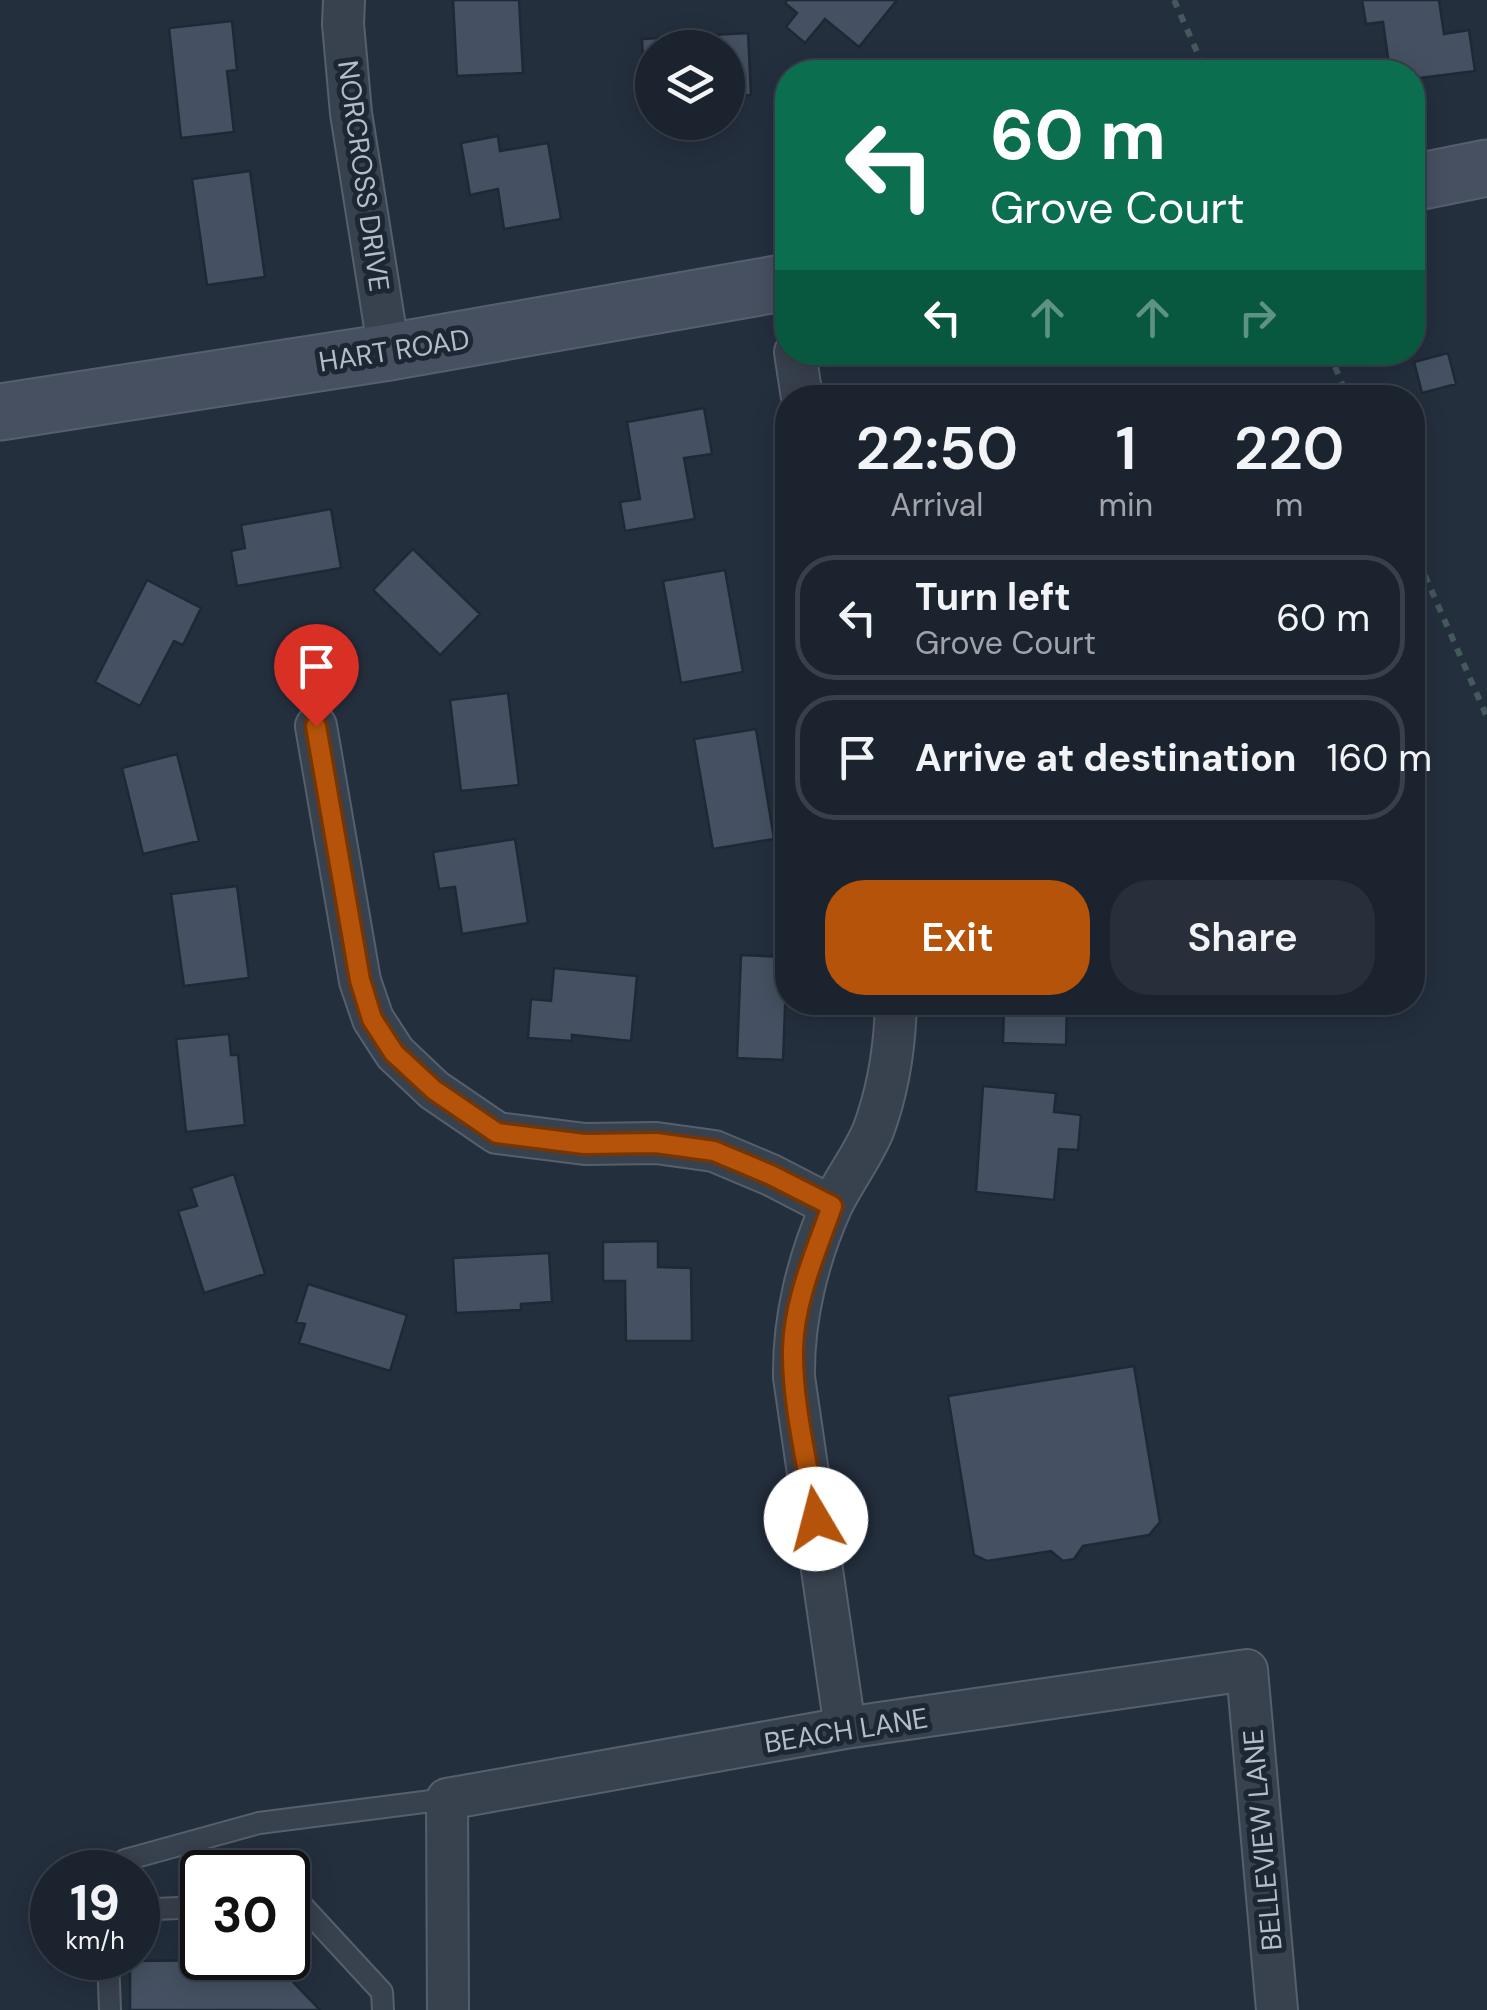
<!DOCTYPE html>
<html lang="en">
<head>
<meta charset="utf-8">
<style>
	:root { --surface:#1b232e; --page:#282f3a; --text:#f1f3f6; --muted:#a0a4aa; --line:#39404a; --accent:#b45309 }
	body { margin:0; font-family:"DM Sans",sans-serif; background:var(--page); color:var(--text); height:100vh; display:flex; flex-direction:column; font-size:38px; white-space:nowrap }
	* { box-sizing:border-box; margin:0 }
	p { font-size:32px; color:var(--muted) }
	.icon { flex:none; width:55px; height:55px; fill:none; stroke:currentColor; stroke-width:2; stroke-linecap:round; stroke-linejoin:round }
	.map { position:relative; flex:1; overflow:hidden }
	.details { position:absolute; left:775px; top:385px; width:650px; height:630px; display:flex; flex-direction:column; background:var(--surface); border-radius:40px; box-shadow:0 5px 25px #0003,0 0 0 2px var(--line) }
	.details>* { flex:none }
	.top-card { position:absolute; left:775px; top:60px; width:650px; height:305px; border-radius:40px; box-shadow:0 5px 25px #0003,0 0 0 2px var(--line); background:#0b6e4f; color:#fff; overflow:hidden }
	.fabs { position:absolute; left:635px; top:30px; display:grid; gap:20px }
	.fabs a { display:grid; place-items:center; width:110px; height:110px; border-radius:50%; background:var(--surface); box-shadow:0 5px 25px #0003,0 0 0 2px var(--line); font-size:50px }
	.speed { position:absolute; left:30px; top:1850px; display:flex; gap:20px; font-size:50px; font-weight:700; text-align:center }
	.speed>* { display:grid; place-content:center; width:130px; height:130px; border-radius:50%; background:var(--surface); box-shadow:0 5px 25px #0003,0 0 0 2px var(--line); line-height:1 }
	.speed small { font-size:25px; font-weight:400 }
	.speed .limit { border:5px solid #111; border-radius:15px; background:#fff; color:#111 }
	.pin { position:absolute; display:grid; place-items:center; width:85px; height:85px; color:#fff; margin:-102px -42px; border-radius:50% 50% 50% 0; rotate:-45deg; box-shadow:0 0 10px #0007 }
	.pin .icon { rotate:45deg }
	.me { position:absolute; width:110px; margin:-55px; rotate:352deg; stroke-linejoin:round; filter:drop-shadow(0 0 8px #0008) }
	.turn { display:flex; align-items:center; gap:35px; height:210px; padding:0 50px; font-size:45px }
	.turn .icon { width:130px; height:130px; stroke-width:2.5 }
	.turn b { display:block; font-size:70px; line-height:85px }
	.lanes { display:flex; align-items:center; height:95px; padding:0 50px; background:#0003; justify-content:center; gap:50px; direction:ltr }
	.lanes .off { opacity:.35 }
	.eta { display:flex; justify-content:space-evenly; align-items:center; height:170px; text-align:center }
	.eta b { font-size:60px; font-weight:600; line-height:70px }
	.action { display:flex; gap:20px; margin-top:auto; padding:20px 50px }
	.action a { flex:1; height:115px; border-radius:40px; background:var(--accent); color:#fff; font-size:40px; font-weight:600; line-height:115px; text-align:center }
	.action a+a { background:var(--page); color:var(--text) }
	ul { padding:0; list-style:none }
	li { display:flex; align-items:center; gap:30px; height:125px; margin:0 20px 15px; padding:0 30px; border:5px solid var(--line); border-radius:40px }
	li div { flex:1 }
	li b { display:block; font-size:38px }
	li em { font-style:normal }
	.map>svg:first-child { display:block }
	.building { fill:#455162; stroke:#1f2835; stroke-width:2.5 }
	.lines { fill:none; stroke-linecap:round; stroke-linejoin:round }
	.lane-casing { stroke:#565f6c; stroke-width:24 }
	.street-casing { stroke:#565f6c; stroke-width:44 }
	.secondary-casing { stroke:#565f6c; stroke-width:59 }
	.path { stroke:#44595c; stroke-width:6; stroke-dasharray:8 8; stroke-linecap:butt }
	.lane { stroke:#38414e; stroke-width:20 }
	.street { stroke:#38414e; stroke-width:40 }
	.secondary { stroke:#465061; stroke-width:55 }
	.route-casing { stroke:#753606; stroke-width:25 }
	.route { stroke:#b45309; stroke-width:18 }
	.labels { text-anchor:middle; stroke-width:10; stroke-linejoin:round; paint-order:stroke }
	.street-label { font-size:28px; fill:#b4bcc9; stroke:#1d2633 }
</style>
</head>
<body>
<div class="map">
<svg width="1487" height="2010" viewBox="0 0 1487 2010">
	<rect width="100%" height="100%" fill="#242f3e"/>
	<!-- building -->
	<path class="building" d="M453 0H519L523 73 457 76Z
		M787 0H897L859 47 825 19 805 43 786 27 797 13 785 3Z
		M1362 0H1439L1444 34 1469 30 1475 71 1412 79V72H1390L1383 22 1366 24Z
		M232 21 237 70 227 71 234 132 181 138 169 28Z
		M748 33 751 95 728 96V48H652V101H645L642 39Z
		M498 136 500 151 548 143 561 219 504 229 498 189 470 195 461 143Z
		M250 171 265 277 207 285 192 179Z
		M1448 353 1456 384 1422 393 1414 362Z
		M704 408 712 454 684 458 695 519 625 531 620 502 640 499 627 422Z
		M331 509 341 568 237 586 231 551 245 548 241 525Z
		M413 549 480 614 440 655 373 590Z
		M725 570 743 672 681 683 663 581Z
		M147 580 201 608 183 645 174 641 140 706 95 682Z
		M508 693 519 785 461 791 450 700Z
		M756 729 774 839 713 849 694 739Z
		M177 754 199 841 143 854 122 768Z
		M515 839 528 923 462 934 455 887 439 889 433 852Z
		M237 886 249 978 184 986 171 894Z
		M741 955 787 957 783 1060 737 1058Z
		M554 968 637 976 631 1041 572 1035V1041L528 1038 531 999 551 1001Z
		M1004 1002H1067L1066 1045 1003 1043Z
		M229 1034 231 1055H238L245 1125 186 1132 176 1039Z
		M983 1086 1056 1093 1054 1112 1081 1115 1078 1150 1059 1149 1054 1200 976 1192Z
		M234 1174 265 1274 204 1293 178 1211 197 1206 191 1188Z
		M658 1241V1267L691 1268 692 1341H626L625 1281H603V1242Z
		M549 1253 552 1302 521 1304V1310L456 1313 453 1258Z
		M308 1284 407 1315 390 1371 299 1343 305 1324 296 1322Z
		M1134 1366 1160 1522 1149 1535 1083 1546 1074 1559 1063 1561 1051 1551 987 1561 974 1555 948 1396Z
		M235 1958H270L320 2010H130V1961L232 1960Z"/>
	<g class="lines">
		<!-- lane casing -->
		<g class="lane-casing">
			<path id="lane" d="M121 1872 125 1860 259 1823 447 1799
				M138 1896 155 1909 202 1907
				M288 1902 298 1901 382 1992 383 2010
				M108 1958 110 2010"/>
		</g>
		<!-- street casing -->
		<g class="street-casing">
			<path id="street" d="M344 0 343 24 351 113 389 352
				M795 352 802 398
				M316 726 360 981 373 1019 395 1053 434 1090 497 1133 585 1144 656 1143 714 1151 771 1175 831 1206
				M845 1728 794 1377C793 1319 808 1258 832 1205 844 1180 862 1157 873 1131 888 1091 895 1045 896 1002
				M448 2010 447 1799 845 1728 1247 1670 1277 2010"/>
		</g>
		<!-- secondary casing -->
		<g class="secondary-casing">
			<path id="secondary" d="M1412 183 1487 168
				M0 412 389 352 788 282"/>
		</g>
		<!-- path -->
		<path class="path" d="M1174 0 1206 72
			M1329 352 1348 398
			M1412 546 1487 717"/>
		<!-- lane -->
		<use href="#lane" class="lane"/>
		<!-- street -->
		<use href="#street" class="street"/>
		<!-- secondary -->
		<use href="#secondary" class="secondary"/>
	</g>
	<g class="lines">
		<!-- route casing -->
		<g class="route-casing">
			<path id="route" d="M316 726 360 980 372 1019 394 1053 434 1090 497 1133 584 1144 656 1143 714 1151 771 1175 832 1206C816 1252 794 1300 793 1349 792 1405 808 1464 816 1519"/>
		</g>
		<!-- route -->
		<use href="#route" class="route"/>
	</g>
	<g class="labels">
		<!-- street labels -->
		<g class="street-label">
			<text transform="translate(364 176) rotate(82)" y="10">NORCROSS DRIVE</text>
			<text transform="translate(394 350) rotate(-9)" y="10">HART ROAD</text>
			<text transform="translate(846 1730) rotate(-9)" y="10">BEACH LANE</text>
			<text transform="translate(1262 1840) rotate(-95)" y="10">BELLEVIEW LANE</text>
		</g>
	</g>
</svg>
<div class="fabs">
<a><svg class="icon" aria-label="layers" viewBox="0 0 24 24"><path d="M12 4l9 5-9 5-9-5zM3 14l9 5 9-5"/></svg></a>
</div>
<div class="speed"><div>19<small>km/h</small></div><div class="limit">30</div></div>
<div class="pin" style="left:316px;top:726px;background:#d93025"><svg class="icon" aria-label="arrive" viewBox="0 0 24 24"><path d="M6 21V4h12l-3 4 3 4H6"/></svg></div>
<svg class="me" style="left:816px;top:1519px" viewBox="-20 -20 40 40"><circle r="19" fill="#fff"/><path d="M0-13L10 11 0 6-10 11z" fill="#b45309"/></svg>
<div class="top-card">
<div class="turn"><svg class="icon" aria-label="left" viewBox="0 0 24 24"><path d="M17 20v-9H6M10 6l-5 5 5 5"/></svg><div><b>60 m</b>Grove Court</div></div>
<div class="lanes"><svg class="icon" aria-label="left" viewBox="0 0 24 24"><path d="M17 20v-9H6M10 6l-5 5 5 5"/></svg><svg class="icon off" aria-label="ahead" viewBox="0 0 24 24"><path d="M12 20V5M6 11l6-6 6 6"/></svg><svg class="icon off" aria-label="ahead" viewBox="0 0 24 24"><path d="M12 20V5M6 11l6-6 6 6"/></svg><svg class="icon off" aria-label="right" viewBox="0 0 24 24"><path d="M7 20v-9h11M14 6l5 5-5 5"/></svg></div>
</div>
<section class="details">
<div class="eta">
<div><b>22:50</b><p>Arrival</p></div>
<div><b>1</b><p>min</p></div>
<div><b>220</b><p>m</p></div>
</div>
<ul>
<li><svg class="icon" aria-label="left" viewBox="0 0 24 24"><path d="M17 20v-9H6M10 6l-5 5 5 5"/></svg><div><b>Turn left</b><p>Grove Court</p></div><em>60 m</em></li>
<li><svg class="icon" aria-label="arrive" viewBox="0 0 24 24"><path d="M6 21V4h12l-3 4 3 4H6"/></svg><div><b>Arrive at destination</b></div><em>160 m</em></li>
</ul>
<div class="action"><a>Exit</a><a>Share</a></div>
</section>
</div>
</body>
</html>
